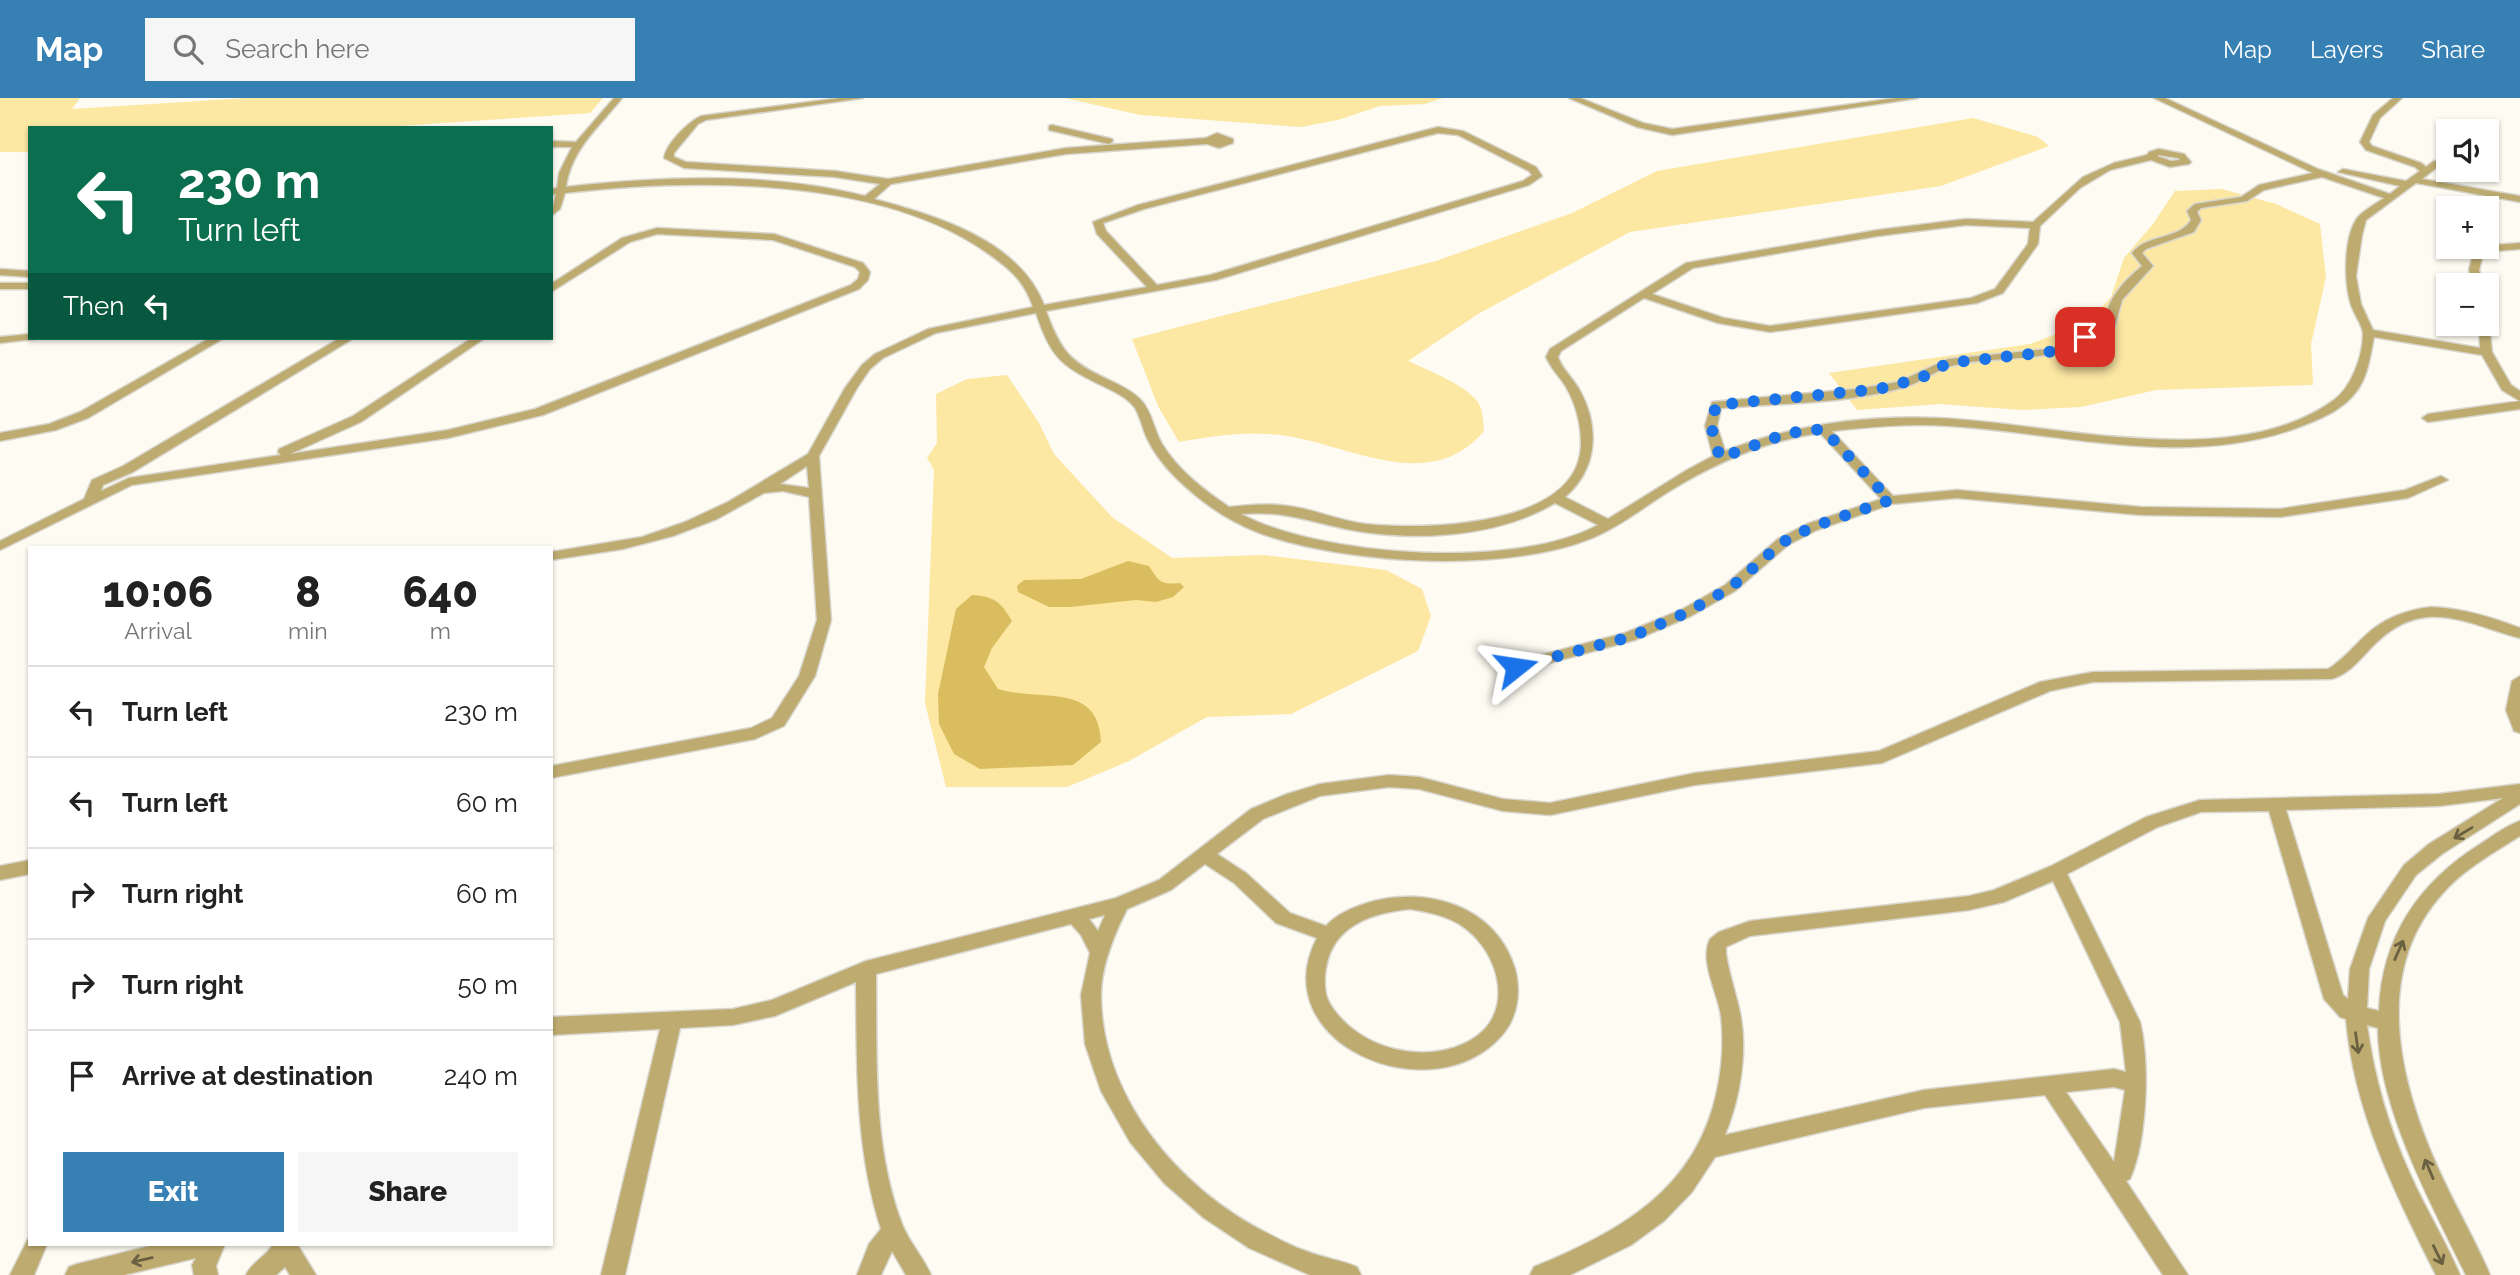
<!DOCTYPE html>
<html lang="en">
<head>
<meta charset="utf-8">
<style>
	:root { --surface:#fff; --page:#f6f6f6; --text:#222; --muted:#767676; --line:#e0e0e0; --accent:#3780b4 }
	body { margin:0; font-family:Raleway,sans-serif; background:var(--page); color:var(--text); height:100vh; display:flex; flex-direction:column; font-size:26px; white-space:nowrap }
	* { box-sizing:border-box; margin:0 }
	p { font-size:23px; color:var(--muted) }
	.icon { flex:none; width:38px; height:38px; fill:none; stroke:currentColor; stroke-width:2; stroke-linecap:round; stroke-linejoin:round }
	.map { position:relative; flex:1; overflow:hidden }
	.side { position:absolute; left:28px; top:448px; width:525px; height:700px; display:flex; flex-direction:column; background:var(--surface); border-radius:0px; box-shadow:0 2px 5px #0004 }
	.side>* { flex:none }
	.top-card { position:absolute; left:28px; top:28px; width:525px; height:214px; border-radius:0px; box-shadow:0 2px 5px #0004; background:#0b6e4f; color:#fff; overflow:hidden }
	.buttons { position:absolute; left:2436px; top:21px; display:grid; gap:14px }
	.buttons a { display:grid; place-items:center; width:63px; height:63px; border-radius:0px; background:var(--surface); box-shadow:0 2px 5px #0004; font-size:35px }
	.pin { position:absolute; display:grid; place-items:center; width:60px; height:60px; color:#fff; margin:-30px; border-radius:14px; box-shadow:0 4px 10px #0006 }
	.me { position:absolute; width:77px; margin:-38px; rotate:75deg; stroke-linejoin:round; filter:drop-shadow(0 0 5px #0008) }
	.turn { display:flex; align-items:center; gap:24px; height:147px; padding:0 35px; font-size:32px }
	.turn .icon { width:91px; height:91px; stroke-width:2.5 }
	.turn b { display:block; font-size:49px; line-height:60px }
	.then { display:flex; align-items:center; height:66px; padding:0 35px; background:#0003; gap:14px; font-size:26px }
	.eta { display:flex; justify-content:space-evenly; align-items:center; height:119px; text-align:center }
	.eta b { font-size:42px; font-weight:800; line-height:49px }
	.cta { display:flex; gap:14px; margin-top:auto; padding:14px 35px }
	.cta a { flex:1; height:80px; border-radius:0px; background:var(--accent); color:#fff; font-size:28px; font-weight:800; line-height:80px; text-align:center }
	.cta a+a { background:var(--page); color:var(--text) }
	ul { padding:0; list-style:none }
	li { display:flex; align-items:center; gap:21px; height:91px; padding:0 35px; border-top:2px solid var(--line) }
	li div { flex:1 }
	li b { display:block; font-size:26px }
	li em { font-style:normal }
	header { display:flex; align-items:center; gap:42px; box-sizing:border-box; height:98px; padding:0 35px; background:var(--accent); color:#fff }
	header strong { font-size:33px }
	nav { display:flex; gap:38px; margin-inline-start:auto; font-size:24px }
	.search { width:490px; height:63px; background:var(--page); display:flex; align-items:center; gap:18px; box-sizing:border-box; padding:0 24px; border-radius:0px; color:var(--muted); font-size:26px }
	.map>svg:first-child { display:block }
	.green { fill:#fce7a3 }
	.water { fill:#d9bd5e }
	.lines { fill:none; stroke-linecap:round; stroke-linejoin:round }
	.minor-casing { stroke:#d9d6ce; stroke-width:3 }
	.minor { fill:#bdab70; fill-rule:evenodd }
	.oneway { stroke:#6a6041 }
	.route { stroke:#1a73e8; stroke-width:12; stroke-dasharray:0 21.6 }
</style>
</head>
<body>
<header>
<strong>Map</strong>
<div class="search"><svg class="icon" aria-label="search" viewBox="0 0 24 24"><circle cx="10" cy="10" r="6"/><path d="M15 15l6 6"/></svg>Search here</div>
<nav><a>Map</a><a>Layers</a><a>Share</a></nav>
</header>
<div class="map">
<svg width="2520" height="1177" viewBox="0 0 2520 1177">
	<rect width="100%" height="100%" fill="#fefbf2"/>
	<!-- green -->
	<path class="green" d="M0 0H80L72 11 247 0H603L590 15 369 30H30V54H0Z
		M1065 0H1443L1425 6 1380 8 1338 22 1301 29 1140 17Z
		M1973 20 2038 39 2049 48 1941 88 1630 134 1478 216 1408 263C1426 271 1470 289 1479 306 1483 314 1483 324 1484 333 1429 398 1349 346 1281 337 1246 333 1214 338 1179 344L1158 308 1132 241 1436 163 1572 115 1657 73Z
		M2222 91 2276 106 2320 126 2326 179 2311 246 2313 287 2156 292 2081 309 2022 312 1940 306 1857 312 1829 275 2030 246 2088 224 2111 199 2124 160 2153 126 2175 93Z
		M1007 277 1039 325 1054 356 1112 419 1172 460 1263 457 1386 472 1422 491 1431 518 1418 553 1291 616 1207 619 1129 663 1067 689H946L925 605 934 372 927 360 937 345 936 296 967 281Z"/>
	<!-- water -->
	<path class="water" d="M1128 463 1149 468C1159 483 1159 487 1180 485L1184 489 1173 499 1156 504 1136 502 1070 509H1049L1018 494 1017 488 1024 482 1081 481Z
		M972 497C994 498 1001 504 1012 523L992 550 984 569 998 591C1040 604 1099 583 1101 644L1073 667 980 671 954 656 939 626 938 596 956 511Z"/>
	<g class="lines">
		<!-- minor casing -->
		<g class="minor-casing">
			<path id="minor" d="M614 0H622C600 28 571 51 566 89 661 78 772 74 865 98L880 86 835 79 684 70 664 60C666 46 688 24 701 18L840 0H863L706 22 698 26 674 55V59L686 64 835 73 888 81 1066 50 1206 40 1217 35 1233 41V45L1219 50 1207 46 1066 56 891 86 874 101C936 118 1018 141 1044 207L1147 189 1097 136 1093 124 1138 107 1438 29 1463 33 1536 69 1542 78 1529 87 1216 182 1046 213C1061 254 1070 264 1109 282 1120 287 1132 293 1141 302 1152 314 1154 332 1162 346 1178 372 1204 392 1229 409 1248 407 1268 405 1288 408 1314 411 1339 423 1366 426 1423 432 1580 430 1581 346 1581 327 1576 306 1566 289 1561 280 1553 273 1548 263L1546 259 1550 251 1686 165 1878 132 1966 121 2033 124 2083 79 2114 65 2147 57 2149 54 2159 51 2184 56 2191 64 2189 66 2170 69 2151 62 2110 72 2080 90 2040 128 2038 146 2003 195 1977 205 1770 234 1718 225 1644 200 1561 253 1558 259C1562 271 1572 279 1579 291 1600 328 1598 371 1565 399L1608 421 1687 372 1713 358 1705 328 1712 304 1856 291 1898 284 1948 261 2048 251 2072 244 2104 226C2107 201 2123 184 2142 168L2132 155C2146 136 2179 142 2191 122L2187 113 2195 106 2241 99 2259 87 2313 75 2154 0H2165L2318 71 2390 96 2400 88 2338 74 2343 71 2406 83 2420 73 2415 69 2366 52 2360 44 2373 17 2393 0H2402L2380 20 2369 44 2372 48 2421 65 2426 69 2434 63H2440V67L2422 81 2520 98V104L2416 85 2366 122 2362 137 2356 178 2361 206 2373 232 2480 250 2479 226 2489 224 2492 254 2511 287 2520 293V303L2502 292 2482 257 2374 239C2370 258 2368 279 2356 294 2344 310 2325 319 2307 326 2192 373 2067 335 1949 328 1910 325 1871 329 1832 333L1893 398 1957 392 2141 409 2280 411 2405 392 2441 378 2448 382 2408 400 2280 419 2141 417 1957 400 1892 406 1817 432 1788 447 1735 493 1691 518 1635 542 1516 574 1508 569 1511 565 1625 535 1681 512 1725 487 1778 441 1807 426 1881 401 1820 335C1764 343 1715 365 1668 394 1646 408 1624 425 1601 436 1517 477 1343 467 1257 434 1234 425 1213 412 1194 396 1177 382 1159 364 1149 344 1143 334 1141 320 1135 310 1128 300 1115 294 1105 289 1062 268 1052 262 1036 215L936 235 883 260 870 271 857 290 819 358 831 522 815 578 784 628 755 641 551 680V668L751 630 772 620 799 578 817 522 809 399 783 393 764 395 717 421 673 438 623 451 551 462V454L642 439 685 424 728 404 808 356 845 290 862 267 875 256 928 231 1033 209C1024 182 1009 170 986 154 878 78 692 80 565 95L560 111 551 118 556 96 551 97V91L557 90 559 75 572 49H551V43L576 44ZM1438 35 1458 37 1529 73 1532 77 1523 83 1210 177 1157 187 1106 133 1103 125 1144 111ZM2159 57 2178 60 2180 62 2171 63 2157 58ZM2322 79 2384 100C2376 106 2364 112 2358 119 2343 139 2344 185 2351 207 2354 216 2363 228 2363 236 2363 258 2351 290 2334 302 2233 376 2054 325 1938 320 1866 317 1792 327 1725 353L1717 328 1721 310C1781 305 1844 306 1902 290 1919 286 1934 273 1951 268 2003 254 2070 270 2115 228L2122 202 2153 168 2142 155 2146 151 2194 134 2201 122 2197 114 2201 110 2247 103 2264 92ZM1966 127 2030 130 2028 146 1995 191 1971 200 1770 228 1724 220 1652 196 1693 170 1878 138ZM807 368 809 390 780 386ZM1555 405 1598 427C1516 472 1322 459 1241 416 1281 412 1308 423 1346 431 1411 444 1497 440 1555 405Z
				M1569 0H1580L1643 25 1672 31 1896 0H1918L1672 37 1637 29Z
				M1052 27 1112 41 1113 43 1109 46 1049 32V28Z
				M657 130 774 136 863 165 870 174 868 182 859 191 543 317 448 340 132 387 0 452V443L84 401 92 382 123 368 340 240H354L133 374 103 387 101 393 129 380 281 357 278 354 279 351 353 318 472 240H485L361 324 290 356 448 332 535 311 851 187 858 181 860 174 855 169 773 142 657 136 630 144 551 194V186L622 140Z
				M2520 145V151L2496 153 2482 160 2479 172 2484 187H2474L2469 172 2473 156 2494 147Z
				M0 171 30 173V179L0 177Z
				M0 185H30V191H0Z
				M30 236V240H35L34 241 0 245V239Z
				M210 240H224L88 320 56 332 0 343V335L49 326 80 314Z
				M2520 303V311L2428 324 2422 320 2428 316Z
				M2431 509C2462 510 2491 519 2520 530V540C2467 526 2425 498 2377 544 2363 557 2351 576 2331 581L2093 584 2050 593 1882 665 1695 687 1550 717 1503 713 1419 691 1389 689 1320 698 1263 721 1217 756 1246 775 1290 815 1326 828C1337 816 1352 810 1367 805 1425 787 1496 807 1515 871 1521 893 1518 918 1503 936 1434 1018 1262 946 1317 840L1276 825 1234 785 1205 766 1171 792 1127 811C1114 837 1101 868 1101 897 1101 999 1179 1091 1267 1135 1280 1142 1293 1149 1306 1153 1323 1160 1341 1162 1357 1169L1361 1177H1310L1249 1150 1204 1120 1164 1085 1130 1044 1101 993 1085 946 1081 897 1090 855 1081 837 1071 826 876 876C877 958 872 1048 902 1126 909 1144 923 1159 931 1177H906L892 1153 881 1177H857L869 1146 881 1131C855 1050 857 968 856 884L775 918 733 927 680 930 625 1177H601L660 931 551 937V919L733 911 772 902 866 863 1116 800 1159 782 1251 711 1287 696 1320 686 1389 677 1419 679 1503 701 1550 705 1695 675 1879 653 2040 584 2093 574 2328 571C2343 562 2353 549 2366 537 2384 520 2406 512 2431 509ZM1410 811C1429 814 1449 818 1465 830 1500 856 1516 916 1471 942 1426 968 1358 952 1330 906 1324 896 1324 881 1326 870 1333 827 1372 815 1410 811ZM1105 817 1098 833 1089 821Z
				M2520 578V635L2514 633 2506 612 2512 583Z
				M2520 686V706L2442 756 2416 777 2385 823 2369 871 2367 910 2379 913C2382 838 2419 784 2482 745 2494 737 2506 728 2520 723V738C2493 755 2464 771 2443 795 2369 876 2401 992 2443 1081 2458 1113 2476 1144 2490 1177H2466C2432 1107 2378 1009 2378 930L2367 927C2374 979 2388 1028 2410 1076 2425 1110 2445 1142 2460 1177H2436C2395 1095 2354 1013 2346 921L2340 919 2324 901 2269 713 2201 714 2158 729 2067 776 2140 924C2150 965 2147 1043 2130 1081L2126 1083 2188 1177H2163L2045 997 1924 1010 1715 1059 1692 1094 1664 1123 1631 1147 1570 1177H1530L1534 1169C1621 1133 1696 1092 1717 993 1722 970 1724 942 1721 918 1718 895 1699 863 1710 841L1719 834 1750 823 1969 798 1994 792 2051 768 2146 719 2200 702 2439 696ZM2503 700 2429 746 2404 767 2368 820 2350 871 2348 901 2343 897 2286 712 2439 708ZM2053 783 2120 924 2126 974 2114 971 1924 992 1725 1037C1740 1000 1748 954 1740 915 1736 895 1729 876 1726 856V849L1750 838 1969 812 2004 804ZM2114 989 2125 992 2114 1064 2066 994Z
				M30 762V776L0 782V768Z
				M30 1137V1146H47L34 1177H10Z
				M158 1146H225L216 1168 218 1177H194L192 1167 196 1160 124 1177H65L69 1169 77 1166Z
				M273 1146H297L316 1177H290L285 1169 276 1177H246C252 1164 266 1159 273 1146Z"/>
		</g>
		<!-- minor -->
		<use href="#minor" class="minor"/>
	</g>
	<!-- one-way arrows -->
	<defs><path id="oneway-shaft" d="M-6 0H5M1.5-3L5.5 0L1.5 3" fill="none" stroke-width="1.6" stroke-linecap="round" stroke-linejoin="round" transform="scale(1.75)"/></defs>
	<g class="oneway">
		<use href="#oneway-shaft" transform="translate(2463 735) rotate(149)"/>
		<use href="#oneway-shaft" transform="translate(2399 852) rotate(-66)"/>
		<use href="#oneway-shaft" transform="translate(2357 945) rotate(82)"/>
		<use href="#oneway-shaft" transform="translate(2429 1071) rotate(-113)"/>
		<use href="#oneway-shaft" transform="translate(2438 1157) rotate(64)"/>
		<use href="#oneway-shaft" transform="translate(142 1162) rotate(167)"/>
	</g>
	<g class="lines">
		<!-- route -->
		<path class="route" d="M1516 569 1630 539 1686 515 1730 490 1783 444 1812 429 1890 402 1823 331 1788 335 1720 360 1711 328 1716 307 1879 291 1921 280 1948 265 2049 254 2076 246 2085 239"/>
	</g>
</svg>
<div class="buttons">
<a><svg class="icon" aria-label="sound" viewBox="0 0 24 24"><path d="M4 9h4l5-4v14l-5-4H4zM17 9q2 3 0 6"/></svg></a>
<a>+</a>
<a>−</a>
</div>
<div class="pin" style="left:2085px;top:239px;background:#d93025"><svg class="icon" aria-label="arrive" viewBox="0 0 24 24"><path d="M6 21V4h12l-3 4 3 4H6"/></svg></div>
<svg class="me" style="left:1516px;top:569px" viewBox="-20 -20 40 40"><path d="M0-17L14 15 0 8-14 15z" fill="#1a73e8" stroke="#fff" stroke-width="4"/></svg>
<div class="top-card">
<div class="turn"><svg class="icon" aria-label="left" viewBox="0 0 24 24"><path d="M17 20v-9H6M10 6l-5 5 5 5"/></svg><div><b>230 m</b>Turn left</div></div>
<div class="then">Then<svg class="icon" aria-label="left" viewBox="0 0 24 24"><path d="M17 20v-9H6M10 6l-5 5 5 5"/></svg></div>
</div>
<section class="side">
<div class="eta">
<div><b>10:06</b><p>Arrival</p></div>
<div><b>8</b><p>min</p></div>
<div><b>640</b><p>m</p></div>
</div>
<ul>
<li><svg class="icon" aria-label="left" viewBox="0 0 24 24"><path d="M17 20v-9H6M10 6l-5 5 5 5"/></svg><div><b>Turn left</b></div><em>230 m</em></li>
<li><svg class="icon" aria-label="left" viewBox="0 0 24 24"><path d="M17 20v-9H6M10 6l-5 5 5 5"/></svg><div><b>Turn left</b></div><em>60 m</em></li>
<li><svg class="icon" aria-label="right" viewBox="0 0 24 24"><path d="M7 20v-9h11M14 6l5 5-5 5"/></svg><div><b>Turn right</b></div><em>60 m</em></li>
<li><svg class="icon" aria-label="right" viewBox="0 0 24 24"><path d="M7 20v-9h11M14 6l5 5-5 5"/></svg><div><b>Turn right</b></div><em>50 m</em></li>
<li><svg class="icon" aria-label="arrive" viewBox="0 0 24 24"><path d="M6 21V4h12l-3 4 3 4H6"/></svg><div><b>Arrive at destination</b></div><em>240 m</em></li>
</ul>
<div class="cta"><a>Exit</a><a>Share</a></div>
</section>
</div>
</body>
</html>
